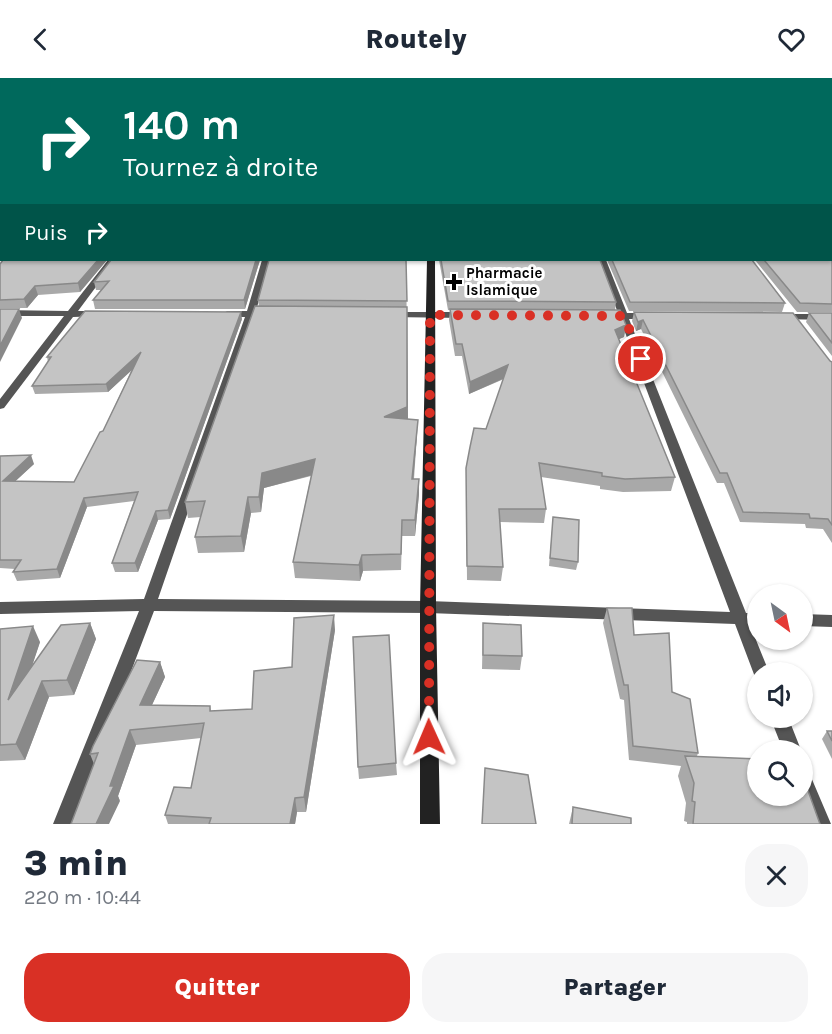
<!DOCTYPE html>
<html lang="fr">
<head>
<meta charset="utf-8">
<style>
	:root { --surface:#fff; --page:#f6f6f7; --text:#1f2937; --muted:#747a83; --accent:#d93025 }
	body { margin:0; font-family:Karla,sans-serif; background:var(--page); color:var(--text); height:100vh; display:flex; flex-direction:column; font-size:22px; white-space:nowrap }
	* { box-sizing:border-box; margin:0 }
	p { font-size:20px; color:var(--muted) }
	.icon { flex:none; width:33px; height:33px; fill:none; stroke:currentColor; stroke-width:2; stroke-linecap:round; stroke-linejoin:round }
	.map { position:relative; height:746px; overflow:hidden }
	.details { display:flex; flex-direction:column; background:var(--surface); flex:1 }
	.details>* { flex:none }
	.guide { position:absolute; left:0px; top:0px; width:832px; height:183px; box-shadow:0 2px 4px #0004; background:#00695c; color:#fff; overflow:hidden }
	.needle { width:39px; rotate:147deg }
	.fabs { position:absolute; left:747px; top:506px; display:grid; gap:12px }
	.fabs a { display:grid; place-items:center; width:66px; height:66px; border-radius:50%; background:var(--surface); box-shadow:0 2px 4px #0004; font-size:30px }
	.pin { position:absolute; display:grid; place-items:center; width:51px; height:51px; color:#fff; margin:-26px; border:3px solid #fff; border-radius:50%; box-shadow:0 2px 6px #0007 }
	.me { position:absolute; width:66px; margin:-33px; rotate:359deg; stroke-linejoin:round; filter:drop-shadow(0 0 4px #0008) }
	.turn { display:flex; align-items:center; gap:21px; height:126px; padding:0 24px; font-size:27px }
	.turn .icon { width:78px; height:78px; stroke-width:2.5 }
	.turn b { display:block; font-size:42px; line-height:51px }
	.then { display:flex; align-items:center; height:57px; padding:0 24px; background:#0003; gap:12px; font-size:22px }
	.round { display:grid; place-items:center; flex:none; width:63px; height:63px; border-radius:24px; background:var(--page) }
	.overview { display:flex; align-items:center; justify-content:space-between; height:102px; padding:0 24px }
	h1 { font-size:36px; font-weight:800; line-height:45px }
	.action { display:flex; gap:12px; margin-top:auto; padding:12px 24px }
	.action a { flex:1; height:69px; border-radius:24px; background:var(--accent); color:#fff; font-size:24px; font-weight:800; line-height:69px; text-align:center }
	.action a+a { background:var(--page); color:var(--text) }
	header { display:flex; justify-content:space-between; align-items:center; height:78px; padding:0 24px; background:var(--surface); font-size:27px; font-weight:800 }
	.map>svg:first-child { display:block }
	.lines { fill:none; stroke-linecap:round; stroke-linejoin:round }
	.street { fill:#555; fill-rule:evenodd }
	.secondary { fill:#222; fill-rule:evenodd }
	.wall { fill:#a9a9a9 }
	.shaded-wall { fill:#898989 }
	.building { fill:#c4c4c4; stroke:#898989; stroke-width:1.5 }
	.route { stroke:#d93025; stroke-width:10; stroke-dasharray:0 18 }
	.poi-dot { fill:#000; stroke:#fff; stroke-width:2 }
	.labels { text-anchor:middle; stroke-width:6; stroke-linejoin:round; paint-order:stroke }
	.far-poi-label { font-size:15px; font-weight:bold; fill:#000; stroke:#fff; text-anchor:start }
</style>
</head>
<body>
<header><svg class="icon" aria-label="back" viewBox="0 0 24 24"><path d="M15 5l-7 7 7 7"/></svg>Routely<svg class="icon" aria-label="heart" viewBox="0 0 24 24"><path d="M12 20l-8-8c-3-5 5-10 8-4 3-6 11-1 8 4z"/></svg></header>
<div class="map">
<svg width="832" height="746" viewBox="0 0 832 746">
	<rect width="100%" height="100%" fill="#fff"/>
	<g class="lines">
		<!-- street -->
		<path class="street" d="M805 0H810L811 2H806Z
			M831 15 832 16V20L831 19Z
			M831 25H832V29H831Z
			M831 108H832V113H831Z
			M108 182H116L78 233H99L104 236 102 238 73 239 4 330 0 331V321L64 238H0V232L68 233Z
			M262 182H270L256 233H267L272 236 267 239H255L158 521 428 523 730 534 620 241H608L603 238 608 235H618L598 182H606L627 235H648L653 238 648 241H629L746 535H758V547H750L769 594H758V600L755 599 735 546 428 535 154 533 73 746H53L139 533 0 536V524L144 521 245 239H227L222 236 227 233H247Z
			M392 234H465L470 237 465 240 389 239V235Z
			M779 236H832V242L776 241 774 239Z
			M802 536 832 537V549L802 548Z
			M770 639H788L801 672H783Z
			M802 690 808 692 831 746H811L800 717H802Z"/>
		<!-- secondary -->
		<path class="secondary" d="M427 182H435L436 529 440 746H420V529Z"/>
	</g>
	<!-- wall -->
	<path class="wall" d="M812 0H832V2H813Z
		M832 148V234H797L755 182H831Z
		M107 182 80 214 38 217 27 230H0V186Z
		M260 182 245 231H95L93 222 101 212H96L94 204Z
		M406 182 408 341 417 357 414 401H419V416L415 458H402L401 492 363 493 360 503 295 500 293 484 311 398 264 410 261 434 251 435 244 474 198 475 195 459 201 439 188 440 185 424 259 228 258 222Z
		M439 182H600L616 224 615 232 626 247 624 259 618 261 675 399 671 413 623 414 600 411V408L541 399 546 431 544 445 500 444 503 489 501 503 467 502 466 390 486 351 504 301 469 316 462 278H455L449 242 450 232H448Z
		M607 182H752L785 225 782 234 629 233Z
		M634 234 832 284V465L823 451 806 450 805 446 740 444 724 405H717L641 251 636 253 632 243Z
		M809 235H832V278L806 244Z
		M242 241 170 441 158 442 138 494H115L112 485 134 423 87 429 60 500 17 503 13 494 15 491 0 490V378L34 386 15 403 74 404 103 353 132 291 108 314 35 316 32 308 48 284 47 279Z
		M553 439 578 484 576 492 549 488Z
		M607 530 634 557 672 614 698 675 697 678 820 746H687V744L684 743 686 725 678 698 681 688 629 682 624 622 620 621 603 545Z
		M90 545 96 561 74 617 49 619 25 682 0 683V551L40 564 32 587Z
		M483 545 522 578 520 592 482 591Z
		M335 552 306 734H297L295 746H168L165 737 191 710 201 660 136 667 118 718 120 723 94 686 90 676 160 584 165 599 152 627 210 628 211 633 252 631 292 589Z
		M827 653H832V681L822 661Z
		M396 685 397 697 359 701 358 689Z
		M573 729 631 746H569Z"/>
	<!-- shaded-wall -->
	<path class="shaded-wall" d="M2 169V180L0 181V170Z
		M98 182H107L80 214 78 205Z
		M256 182H260L245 231 244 222Z
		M35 208 38 217 27 230 24 221Z
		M407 229 408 343 384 339Z
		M19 231 22 240 0 284V268Z
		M241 234 242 241 170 441 168 432Z
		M643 242 641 251 636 253 638 244Z
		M626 247 624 259 613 264 615 252Z
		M141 274 143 282 108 314 106 306Z
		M508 287 507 299 469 316 470 304Z
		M418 342 417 357 412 416V401Z
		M31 377 34 386 6 412 3 403Z
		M315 381 316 396 264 410 261 434 259 419 262 395Z
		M419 401V416L415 458V442Z
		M248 419 251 435 244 474 241 458Z
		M84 420 87 429 60 500 57 491Z
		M156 433 158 442 138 494 135 485Z
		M362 477 363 493 360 503 359 487Z
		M334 537 335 552 306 734 304 719Z
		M90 545 96 561 74 617 67 602Z
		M33 548 40 564 16 637 8 622Z
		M160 584 165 599 145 642 140 627Z
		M42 603 49 619 25 682 16 666Z
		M130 652 136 667 118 718 120 723 109 746H96Z
		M295 720 297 734 295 746H290Z"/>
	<!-- building -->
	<path class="building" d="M0 0H717L716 2H2V51H0Z
		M726 0H805L808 2H728Z
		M0 58H2V169L0 170V127L1 123H0V98H1V91H0Z
		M831 148H832V226L800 225 764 182H831Z
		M3 182H98L78 205 35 208 24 221 0 222V186Z
		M111 182H256L244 222H93L109 203 94 204Z
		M269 182H406L407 223 258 222Z
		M441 182H600L616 224 448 223Z
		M612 182H752L785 225 630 224Z
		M255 228 407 229V329L384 339 418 342 412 401H419L415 442H402L401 476 362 477 359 487 293 484 315 381 262 395 259 419H248L241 458 195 459 205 423 185 424Z
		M0 231H19L0 268Z
		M450 231 620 232 626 247 615 252 675 399 625 401 602 398V395L539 385 546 431H499L503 489 467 488 466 390 470 369 474 350 486 351 508 287 470 304 462 266H456Z
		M85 233 241 234 168 432 156 433 135 485H112L138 414 84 420 57 491 13 494 21 482H0V378L31 377 3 403 74 404 100 354 103 353 141 274 106 306 32 308 51 279H47Z
		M634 234 793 235 830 283 832 284V447L828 441 810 440 809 436 743 434 727 395H720L643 242 638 244Z
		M809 235H832V265Z
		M553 439 579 442 578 484 550 480Z
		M607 530H632L634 557 669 555 672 614 690 621 698 675 633 668 628 607H624Z
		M334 537 304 719 295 720 290 746H209L211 740 165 737 174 709 191 710 204 645 130 652 110 708H114L96 746H71L98 675 90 676 93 668 137 582 160 584 140 627 210 628V633L252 631 254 593 292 589 294 540Z
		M90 545 67 602 42 603 16 666 0 667V551L33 548 8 622 61 547Z
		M483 545 521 547 522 578 483 577Z
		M389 557 396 685 358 689 353 559Z
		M827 653H832V663Z
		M685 678 758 681V717H802V696L820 746H693L695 724 692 723 694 705Z
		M485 690 528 697 536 746H482Z
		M573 729 631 740V746H572Z"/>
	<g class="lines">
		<!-- route -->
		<path class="route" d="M429 659 430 237 624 238 641 281"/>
	</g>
	<!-- markers -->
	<path class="poi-dot" d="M451 195h6v6h6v6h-6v6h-6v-6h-6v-6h6z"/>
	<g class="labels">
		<!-- far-poi labels -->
		<g class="far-poi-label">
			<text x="466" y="200">Pharmacie<tspan x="466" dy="17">Islamique</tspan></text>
		</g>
	</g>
</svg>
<div class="fabs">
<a><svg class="needle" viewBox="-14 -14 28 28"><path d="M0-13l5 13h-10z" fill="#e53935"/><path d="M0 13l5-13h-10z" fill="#747a83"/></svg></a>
<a><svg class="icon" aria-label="sound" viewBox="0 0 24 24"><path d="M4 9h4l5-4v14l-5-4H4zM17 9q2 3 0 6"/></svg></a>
<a><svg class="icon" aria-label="search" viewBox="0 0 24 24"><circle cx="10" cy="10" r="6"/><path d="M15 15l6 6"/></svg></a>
</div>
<div class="pin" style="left:641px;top:281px;background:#d93025"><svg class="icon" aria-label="arrive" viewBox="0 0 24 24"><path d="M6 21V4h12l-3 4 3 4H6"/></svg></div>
<svg class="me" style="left:429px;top:659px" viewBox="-20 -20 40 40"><path d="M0-17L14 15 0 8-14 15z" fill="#d93025" stroke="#fff" stroke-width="4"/></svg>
<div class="guide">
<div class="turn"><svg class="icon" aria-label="right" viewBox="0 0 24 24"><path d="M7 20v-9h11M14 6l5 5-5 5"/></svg><div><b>140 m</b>Tournez à droite</div></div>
<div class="then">Puis<svg class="icon" aria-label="right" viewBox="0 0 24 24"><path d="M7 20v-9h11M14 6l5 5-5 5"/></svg></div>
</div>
</div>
<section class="details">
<div class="overview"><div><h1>3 min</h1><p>220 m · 10:44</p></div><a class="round"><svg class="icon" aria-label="close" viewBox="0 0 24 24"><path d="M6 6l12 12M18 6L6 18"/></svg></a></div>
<div class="action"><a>Quitter</a><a>Partager</a></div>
</section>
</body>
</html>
